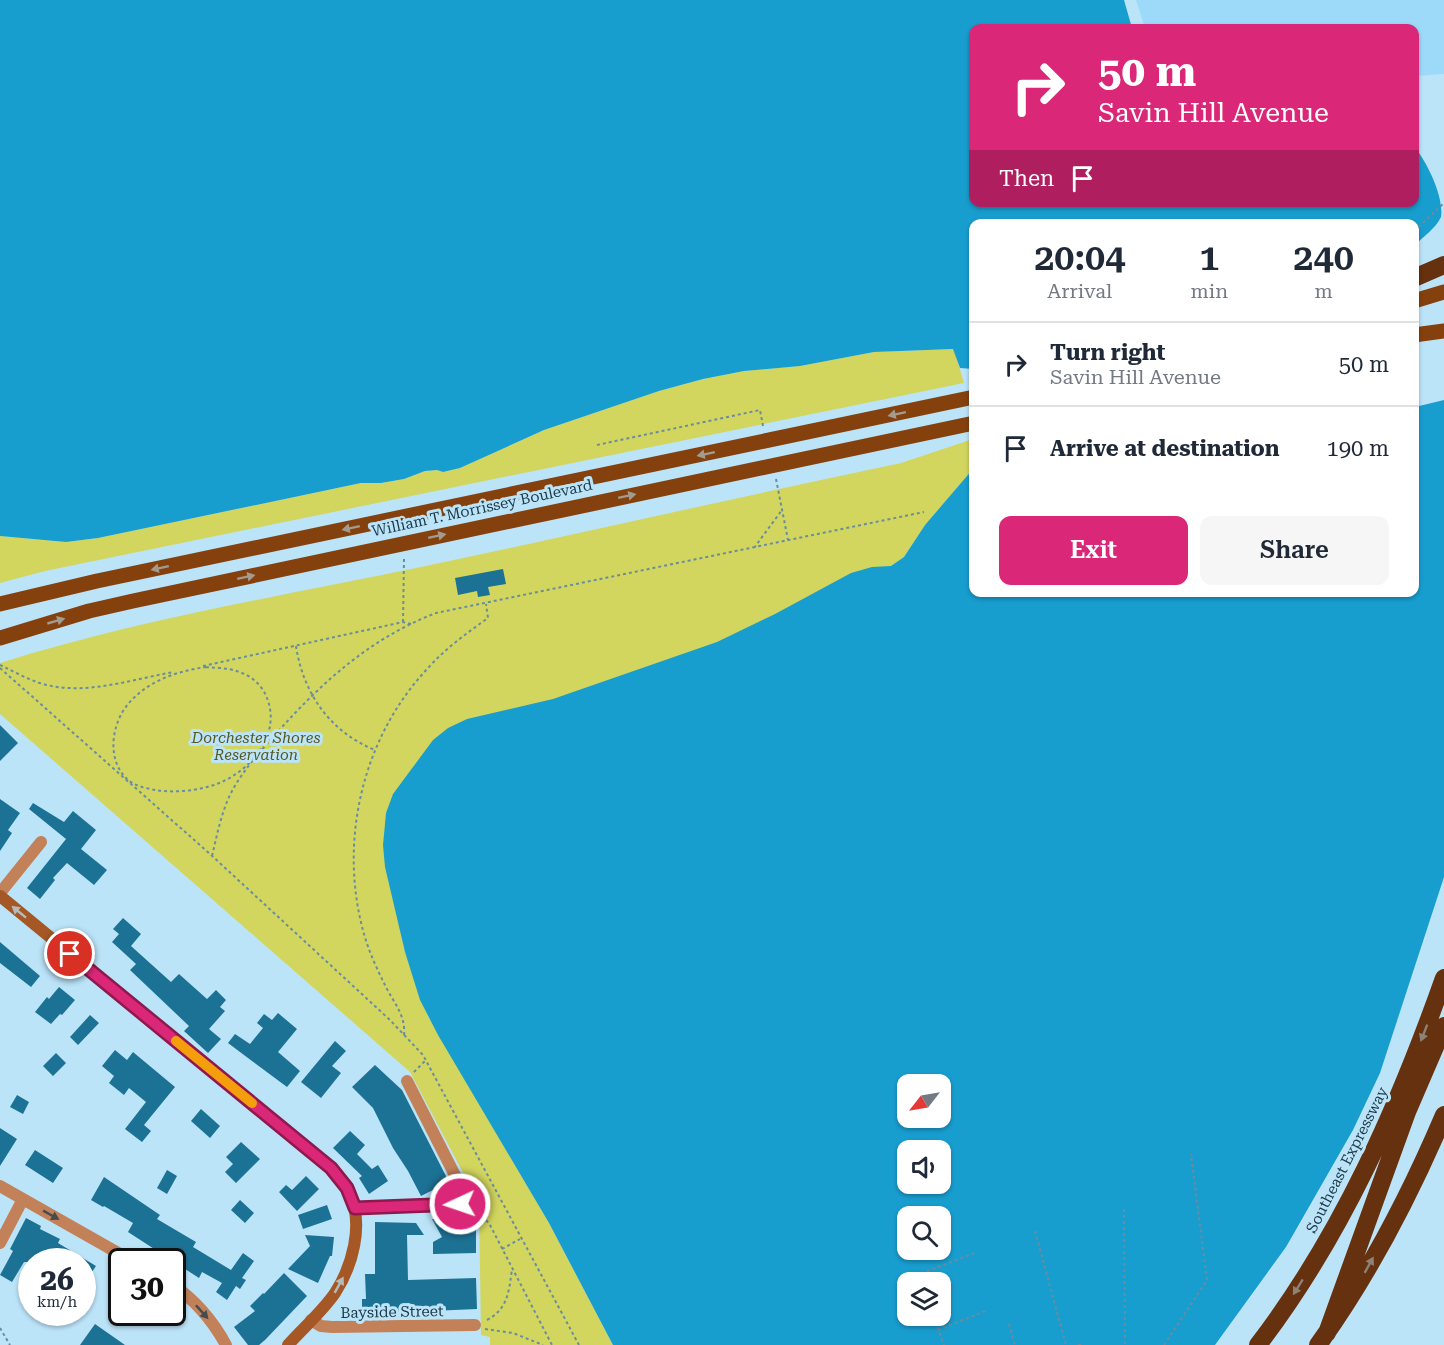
<!DOCTYPE html>
<html lang="en">
<head>
<meta charset="utf-8">
<style>
	:root { --surface:#fff; --page:#f6f6f7; --text:#1f2937; --muted:#747a83; --line:#e0e1e3; --accent:#db2777 }
	body { margin:0; font-family:"Roboto Serif",serif; background:var(--page); color:var(--text); height:100vh; display:flex; flex-direction:column; font-size:22px; white-space:nowrap }
	* { box-sizing:border-box; margin:0 }
	p { font-size:20px; color:var(--muted) }
	.icon { flex:none; width:33px; height:33px; fill:none; stroke:currentColor; stroke-width:2; stroke-linecap:round; stroke-linejoin:round }
	.map { position:relative; flex:1; overflow:hidden }
	.drawer { position:absolute; left:969px; top:219px; width:450px; height:378px; display:flex; flex-direction:column; background:var(--surface); border-radius:12px; box-shadow:0 2px 4px #0004 }
	.drawer>* { flex:none }
	.hud { position:absolute; left:969px; top:24px; width:450px; height:183px; border-radius:12px; box-shadow:0 2px 4px #0004; background:#db2777; color:#fff; overflow:hidden }
	.needle { width:39px; rotate:239deg }
	.tools { position:absolute; left:897px; top:1074px; display:grid; gap:12px }
	.tools a { display:grid; place-items:center; width:54px; height:54px; border-radius:12px; background:var(--surface); box-shadow:0 2px 4px #0004; font-size:30px }
	.speed { position:absolute; left:18px; top:1248px; display:flex; gap:12px; font-size:30px; font-weight:700; text-align:center }
	.speed>* { display:grid; place-content:center; width:78px; height:78px; border-radius:50%; background:var(--surface); box-shadow:0 2px 4px #0004; line-height:1 }
	.speed small { font-size:15px; font-weight:400 }
	.speed .limit { border:3px solid #111; border-radius:9px; background:#fff; color:#111 }
	.pin { position:absolute; display:grid; place-items:center; width:51px; height:51px; color:#fff; margin:-26px; border:3px solid #fff; border-radius:50%; box-shadow:0 2px 6px #0007 }
	.me { position:absolute; width:66px; margin:-33px; rotate:267deg; stroke-linejoin:round; filter:drop-shadow(0 0 4px #0008) }
	.turn { display:flex; align-items:center; gap:21px; height:126px; padding:0 30px; font-size:27px }
	.turn .icon { width:78px; height:78px; stroke-width:2.5 }
	.turn b { display:block; font-size:42px; line-height:51px }
	.then { display:flex; align-items:center; height:57px; padding:0 30px; background:#0003; gap:12px; font-size:22px }
	.eta { display:flex; justify-content:space-evenly; align-items:center; height:102px; text-align:center }
	.eta b { font-size:36px; font-weight:600; line-height:42px }
	.cta { display:flex; gap:12px; margin-top:auto; padding:12px 30px }
	.cta a { flex:1; height:69px; border-radius:12px; background:var(--accent); color:#fff; font-size:24px; font-weight:600; line-height:69px; text-align:center }
	.cta a+a { background:var(--page); color:var(--text) }
	ul { padding:0; list-style:none }
	li { display:flex; align-items:center; gap:18px; height:84px; padding:0 30px; border-top:2px solid var(--line) }
	li div { flex:1 }
	li b { display:block; font-size:22px }
	li em { font-style:normal }
	.map>svg:first-child { display:block }
	.built { fill:#9ddafa }
	.green { fill:#d2d65e }
	.water { fill:#189dcf; fill-rule:evenodd }
	.building { fill:#1c7295 }
	.lines { fill:none; stroke-linecap:round; stroke-linejoin:round }
	.path { stroke:#6a8d9e; stroke-width:2; stroke-dasharray:3 3; stroke-linecap:butt }
	.street { stroke:#c3815a; stroke-width:12 }
	.secondary { stroke:#a55826; stroke-width:12 }
	.primary { stroke:#85410d; stroke-width:15 }
	.highway { stroke:#65310e; stroke-width:18 }
	.oneway { fill:#a39b8f }
	.oneway2 { fill:#b5baba }
	.oneway3 { fill:#8c8278 }
	.oneway4 { fill:#464b4c }
	.route-casing { stroke:#8e194d; stroke-width:15 }
	.route { stroke:#db2777; stroke-width:10 }
	.slow { stroke:#f59e0b; stroke-width:10 }
	.labels { text-anchor:middle; stroke-width:6; stroke-linejoin:round; paint-order:stroke }
	.street-label { font-size:15px; fill:#1c3947; stroke:#bce4f9 }
	.park-label { font-size:15px; font-style:italic; fill:#565822; stroke:#bce4f9 }
</style>
</head>
<body>
<div class="map">
<svg width="1444" height="1345" viewBox="0 0 1444 1345">
	<rect width="100%" height="100%" fill="#bce4f9"/>
	<!-- built -->
	<path class="built" d="M1136 0H1444V74L1415 76 1414 28H1145Z"/>
	<!-- green -->
	<path class="green" d="M954 349 964 383 45 571 0 583V536L66 542 98 538 361 483H381L404 479 425 471 437 470 443 472 460 468 544 430 659 391 703 379 744 371 800 366 874 352Z
		M973 439V469L925 525 904 557 892 566 391 887 405 952 428 1016 549 1223 613 1345H490V1337L481 1335 479 1203 410 1072 0 714V663C136 620 276 597 416 568 578 534 739 497 901 463Z"/>
	<!-- water -->
	<path class="water" d="M0 0H1124L1132 28H974V202H1414L1415 147C1427 163 1444 196 1441 217 1436 228 1423 237 1415 245L1414 224H974L973 369 960 368 953 349 874 352 800 366 744 371 703 379 659 391 544 430 460 468 443 472 437 470 425 471 404 479 381 483H361L98 538 66 542 0 536Z
		M1444 400V877L1380 1073 1353 1130 1286 1247 1215 1345H613L549 1223 438 1035 420 1000 405 952 385 867 383 845 386 813 393 794 433 740 448 728 467 719 553 699 717 642 775 614 851 573 872 567 891 566 904 557 925 525 973 469 974 592H1414L1415 407ZM908 1084H940V1118H908ZM908 1150H940V1184H908ZM908 1216H940V1250H908ZM908 1282H940V1316H908Z"/>
	<!-- building -->
	<path class="building" d="M503 569 506 584 488 587 490 595 478 597 477 591 458 595 455 578Z
		M0 725 18 743 0 761Z
		M0 799 20 813 8 830 12 833 0 851Z
		M33 803 64 822 73 811 96 830 81 849 107 870 94 885 67 863 53 878 55 880 40 899 27 888 66 839 29 809Z
		M123 918 141 934 131 946 171 982 179 974 207 999 216 990 226 1000 220 1007 225 1011 209 1029 221 1039 208 1053 184 1031 189 1026 130 970 136 964 112 942 119 934 113 929Z
		M0 942 40 976 31 987 0 963Z
		M59 987 75 1000 62 1015 60 1014 51 1024 35 1012 47 997 49 999Z
		M278 1013 297 1029 278 1052 300 1071 287 1087 228 1043 235 1034 250 1044 263 1028 257 1023 264 1014 272 1020Z
		M90 1015 99 1023 78 1045 70 1037Z
		M335 1041 346 1051 332 1066 341 1073 321 1098 301 1082Z
		M115 1050 127 1060 133 1052 175 1087 144 1125 151 1131 142 1142 125 1129 146 1102 129 1088 124 1095 109 1083 114 1076 102 1066Z
		M56 1053 66 1063 53 1076 43 1066Z
		M375 1065 402 1090 449 1182 421 1196 408 1171 393 1148 373 1108 352 1087Z
		M17 1095 29 1102 23 1114 10 1107Z
		M201 1109 220 1126 210 1138 191 1121Z
		M0 1128 17 1139 0 1166Z
		M350 1131 365 1145 357 1154 372 1169 378 1165 388 1181 369 1194 359 1178 362 1176 333 1148Z
		M241 1142 260 1159 236 1183 225 1172 233 1164 226 1157Z
		M35 1150 63 1168 53 1183 25 1165Z
		M167 1170 177 1176 167 1194 157 1188Z
		M306 1176 319 1189 297 1211 279 1192 286 1185 292 1190Z
		M104 1177 160 1215 157 1219 196 1242 193 1247 231 1270 243 1253 254 1261 242 1278 246 1280 240 1289 236 1286 227 1300 216 1292 222 1283 202 1272 199 1278 128 1232 133 1223 104 1206 103 1207 91 1200Z
		M240 1200 254 1213 245 1223 231 1210Z
		M327 1205 332 1219 303 1229 298 1215Z
		M26 1218 41 1226 40 1229 60 1239 58 1243 96 1266 82 1287V1262H24L12 1282 0 1275 13 1251 10 1249Z
		M432 1219H476V1253L433 1254V1242L442 1237Z
		M375 1222 416 1223 424 1235H407L408 1280 476 1278 477 1309 362 1314V1299H366L365 1274H375Z
		M305 1235 334 1237 332 1256H330L318 1283 288 1269 310 1246Z
		M284 1273 307 1296 265 1340 259 1345H248L234 1327 255 1311 250 1306 263 1293 264 1294Z
		M95 1324 125 1345H80Z"/>
	<g class="lines">
		<!-- path -->
		<path class="path" d="M1414 231 1444 203
			M597 445 760 410 763 426
			M776 479 788 540
			M754 548 782 510
			M403 622 404 559
			M296 646C303 693 330 732 375 750
			M0 665C15 672 30 681 47 685 88 695 133 679 174 672
			M203 666 403 622 411 624
			M206 667C218 668 231 668 242 673 253 677 263 687 267 698 282 736 249 773 214 785 195 791 175 793 155 790 146 788 133 786 126 778 106 758 112 722 129 703 149 680 178 671 206 667Z
			M0 668 210 854 390 1020 423 1055 579 1345
			M212 856C217 835 221 814 230 795 241 773 257 755 274 736 320 684 370 638 436 613L924 512
			M404 1035C406 1015 393 1002 385 985 377 969 369 952 364 934 338 842 362 737 429 667 446 648 467 633 488 618L486 604
			M414 1072 425 1061
			M475 1206 490 1225 552 1345
			M1124 1209 1125 1345
			M1035 1231 1066 1345
			M502 1249 520 1239
			M920 1282 917 1275 977 1252
			M933 1316 944 1345
			M487 1320C508 1309 509 1291 512 1269
			M1009 1324 1015 1345
			M0 1328 10 1345
			M485 1329 513 1333 543 1345
			M938 1330 988 1310
			M1078 1345 1081 1344
			M1164 1345 1207 1280 1191 1154"/>
		<!-- street -->
		<path class="street" d="M0 893 41 842
			M0 1186 134 1262
			M355 1208 457 1205 464 1200V1193L407 1081
			M0 1243 23 1199
			M172 1284C195 1300 213 1321 226 1345
			M311 1320 321 1326 332 1327 475 1325"/>
		<!-- secondary -->
		<path class="secondary" d="M0 896 331 1168C339 1176 346 1185 350 1195 364 1225 352 1267 335 1293 322 1312 303 1328 288 1345"/>
		<!-- primary -->
		<path class="primary" d="M1414 301 1444 292
			M1414 335 1444 331
			M0 604 97 581 974 397
			M0 638 89 611 133 601 974 423"/>
		<!-- highway -->
		<path class="highway" d="M1414 278 1444 265
			M1327 1333 1407 1112 1444 1026
			M1258 1345C1342 1235 1398 1108 1444 978
			M1318 1345C1369 1274 1410 1195 1444 1115"/>
	</g>
	<!-- one-way arrows -->
	<defs><path id="oneway-solid" d="M-6-.8H1V-3.2L6.5 0L1 3.2V.8H-6Z" transform="scale(1.5)"/></defs>
	<g class="oneway">
		<use href="#oneway-solid" transform="translate(897 414) rotate(168)"/>
		<use href="#oneway-solid" transform="translate(706 454) rotate(168)"/>
		<use href="#oneway-solid" transform="translate(627 496) rotate(-12)"/>
		<use href="#oneway-solid" transform="translate(351 528) rotate(168)"/>
		<use href="#oneway-solid" transform="translate(437 536) rotate(-12)"/>
		<use href="#oneway-solid" transform="translate(160 568) rotate(168)"/>
		<use href="#oneway-solid" transform="translate(246 577) rotate(-12)"/>
		<use href="#oneway-solid" transform="translate(56 621) rotate(-16)"/>
	</g>
	<g class="oneway2">
		<use href="#oneway-solid" transform="translate(19 912) rotate(-141)"/>
		<use href="#oneway-solid" transform="translate(339 1285) rotate(-61)"/>
	</g>
	<g class="oneway3">
		<use href="#oneway-solid" transform="translate(1424 1033) rotate(111)"/>
		<use href="#oneway-solid" transform="translate(1369 1265) rotate(-61)"/>
		<use href="#oneway-solid" transform="translate(1298 1287) rotate(122)"/>
	</g>
	<g class="oneway4">
		<use href="#oneway-solid" transform="translate(51 1215) rotate(29)"/>
		<use href="#oneway-solid" transform="translate(202 1312) rotate(48)"/>
	</g>
	<g class="lines">
		<!-- route casing -->
		<g class="route-casing">
			<path id="route" d="M70 954 331 1168 347 1188 355 1208 460 1204"/>
		</g>
		<!-- route -->
		<use href="#route" class="route"/>
		<!-- slow -->
		<path class="slow" d="M176 1041 252 1103"/>
	</g>
	<g class="labels">
		<!-- street labels -->
		<g class="street-label">
			<text transform="translate(482 508) rotate(-12)" y="5">William T. Morrissey Boulevard</text>
			<text transform="translate(1347 1160) rotate(-63)" y="5">Southeast Expressway</text>
			<text transform="translate(392 1312) rotate(-1)" y="5">Bayside Street</text>
		</g>
		<!-- park labels -->
		<g class="park-label">
			<text x="256" y="743">Dorchester Shores<tspan x="256" dy="17">Reservation</tspan></text>
		</g>
	</g>
</svg>
<div class="tools">
<a><svg class="needle" viewBox="-14 -14 28 28"><path d="M0-13l5 13h-10z" fill="#e53935"/><path d="M0 13l5-13h-10z" fill="#747a83"/></svg></a>
<a><svg class="icon" aria-label="sound" viewBox="0 0 24 24"><path d="M4 9h4l5-4v14l-5-4H4zM17 9q2 3 0 6"/></svg></a>
<a><svg class="icon" aria-label="search" viewBox="0 0 24 24"><circle cx="10" cy="10" r="6"/><path d="M15 15l6 6"/></svg></a>
<a><svg class="icon" aria-label="layers" viewBox="0 0 24 24"><path d="M12 4l9 5-9 5-9-5zM3 14l9 5 9-5"/></svg></a>
</div>
<div class="speed"><div>26<small>km/h</small></div><div class="limit">30</div></div>
<div class="pin" style="left:70px;top:954px;background:#d93025"><svg class="icon" aria-label="arrive" viewBox="0 0 24 24"><path d="M6 21V4h12l-3 4 3 4H6"/></svg></div>
<svg class="me" style="left:460px;top:1204px" viewBox="-20 -20 40 40"><circle r="17" fill="#db2777" stroke="#fff" stroke-width="3"/><path d="M0-11L8 9 0 5-8 9z" fill="#fff"/></svg>
<div class="hud">
<div class="turn"><svg class="icon" aria-label="right" viewBox="0 0 24 24"><path d="M7 20v-9h11M14 6l5 5-5 5"/></svg><div><b>50 m</b>Savin Hill Avenue</div></div>
<div class="then">Then<svg class="icon" aria-label="arrive" viewBox="0 0 24 24"><path d="M6 21V4h12l-3 4 3 4H6"/></svg></div>
</div>
<section class="drawer">
<div class="eta">
<div><b>20:04</b><p>Arrival</p></div>
<div><b>1</b><p>min</p></div>
<div><b>240</b><p>m</p></div>
</div>
<ul>
<li><svg class="icon" aria-label="right" viewBox="0 0 24 24"><path d="M7 20v-9h11M14 6l5 5-5 5"/></svg><div><b>Turn right</b><p>Savin Hill Avenue</p></div><em>50 m</em></li>
<li><svg class="icon" aria-label="arrive" viewBox="0 0 24 24"><path d="M6 21V4h12l-3 4 3 4H6"/></svg><div><b>Arrive at destination</b></div><em>190 m</em></li>
</ul>
<div class="cta"><a>Exit</a><a>Share</a></div>
</section>
</div>
</body>
</html>
